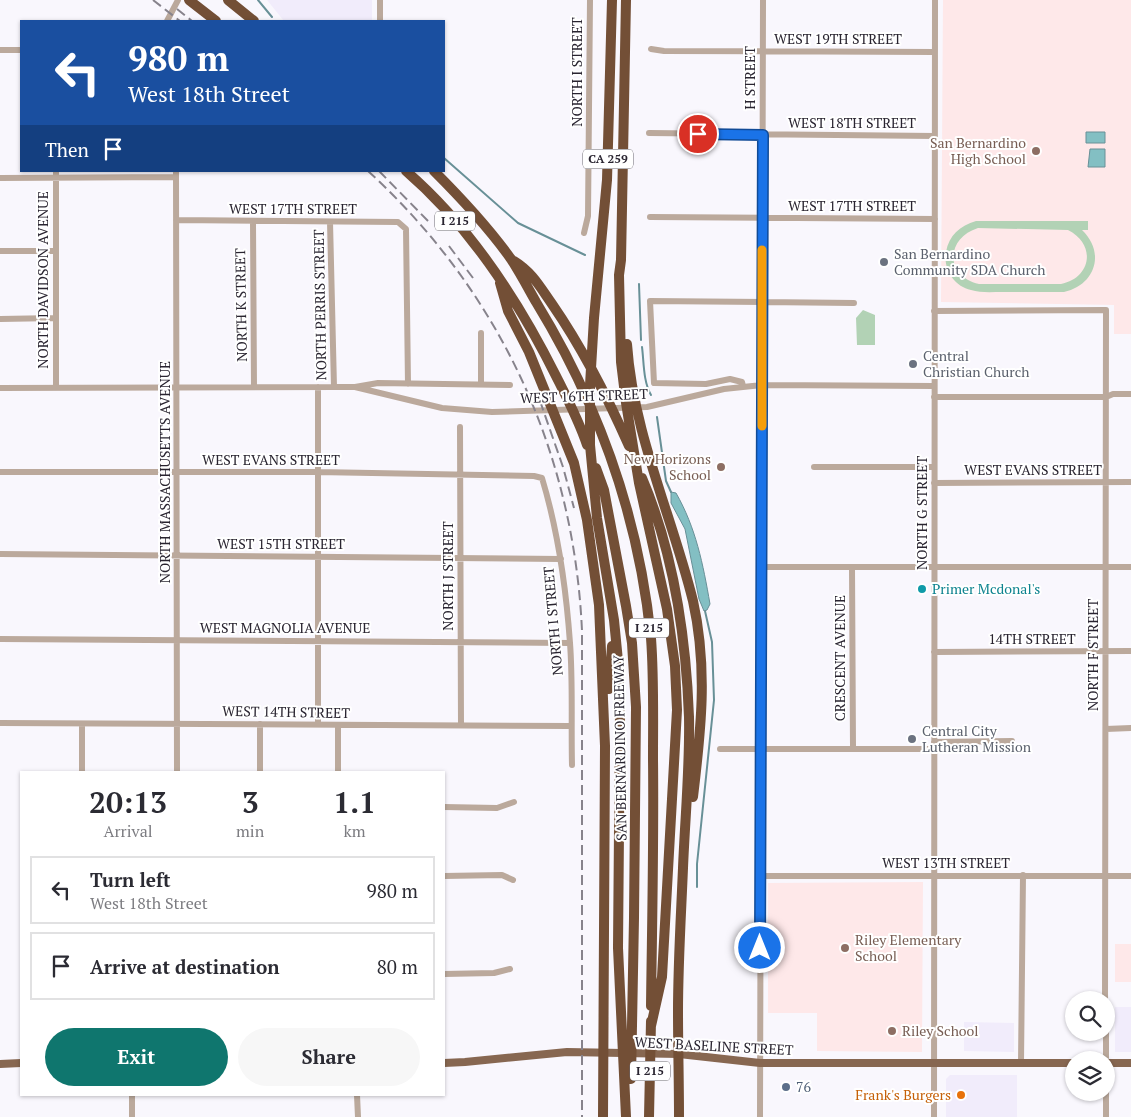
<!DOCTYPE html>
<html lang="en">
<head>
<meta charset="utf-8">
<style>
	:root { --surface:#fff; --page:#f7f7f7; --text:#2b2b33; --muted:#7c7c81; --line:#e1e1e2; --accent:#0f766e }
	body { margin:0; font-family:"PT Serif",serif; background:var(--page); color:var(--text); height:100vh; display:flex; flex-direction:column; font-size:19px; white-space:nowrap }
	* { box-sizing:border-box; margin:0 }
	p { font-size:16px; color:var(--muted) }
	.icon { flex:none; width:28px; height:28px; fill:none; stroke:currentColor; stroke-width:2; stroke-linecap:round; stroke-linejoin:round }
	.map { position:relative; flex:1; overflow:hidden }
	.drawer { position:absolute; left:20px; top:771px; width:425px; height:325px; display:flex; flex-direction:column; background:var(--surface); border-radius:0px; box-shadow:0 1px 4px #0004 }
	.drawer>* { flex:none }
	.hud { position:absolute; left:20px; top:20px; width:425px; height:152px; border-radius:0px; box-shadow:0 1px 4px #0004; background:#1a4fa0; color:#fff; overflow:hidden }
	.fabs { position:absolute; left:1065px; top:991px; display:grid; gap:10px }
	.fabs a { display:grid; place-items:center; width:50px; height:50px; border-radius:50%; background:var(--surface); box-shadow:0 1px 4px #0004; font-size:25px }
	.pin { position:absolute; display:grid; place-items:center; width:42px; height:42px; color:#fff; margin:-21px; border:2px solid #fff; border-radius:50%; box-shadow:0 1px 5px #0007 }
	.me { position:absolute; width:55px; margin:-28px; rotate:0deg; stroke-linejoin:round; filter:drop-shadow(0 0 4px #0008) }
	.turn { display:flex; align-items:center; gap:18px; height:105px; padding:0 25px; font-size:22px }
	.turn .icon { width:65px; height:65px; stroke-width:2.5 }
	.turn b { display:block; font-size:35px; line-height:42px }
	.then { display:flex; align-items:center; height:48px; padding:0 25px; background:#0003; gap:10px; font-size:19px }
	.eta { display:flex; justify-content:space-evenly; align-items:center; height:85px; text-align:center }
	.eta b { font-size:30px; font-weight:700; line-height:35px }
	.button { display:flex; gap:10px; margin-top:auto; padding:10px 25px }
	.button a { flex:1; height:58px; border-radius:30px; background:var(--accent); color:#fff; font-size:20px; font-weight:700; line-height:58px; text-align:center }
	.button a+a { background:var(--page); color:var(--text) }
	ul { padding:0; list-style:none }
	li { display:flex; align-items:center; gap:15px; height:68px; margin:0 10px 8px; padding:0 15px; border:2px solid var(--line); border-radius:0px }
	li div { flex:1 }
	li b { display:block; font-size:19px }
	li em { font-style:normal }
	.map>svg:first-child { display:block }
	.built { fill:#f1ecfb }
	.industrial { fill:#fee8e9 }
	.green { fill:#b2d2b5; fill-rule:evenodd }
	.water { fill:#83bfc3; stroke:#689097 }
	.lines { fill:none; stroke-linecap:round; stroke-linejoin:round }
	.stream { stroke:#689097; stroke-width:2 }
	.minor { stroke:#bba99c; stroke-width:6 }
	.major { stroke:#876751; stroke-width:8 }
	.highway { stroke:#734f36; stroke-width:10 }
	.rail { stroke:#87838c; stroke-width:2; stroke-dasharray:10 5; stroke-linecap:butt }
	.route-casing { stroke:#114b97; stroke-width:12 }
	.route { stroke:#1a73e8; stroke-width:9 }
	.slow { stroke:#f59e0b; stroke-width:9 }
	.education-dot { fill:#8d6e63; stroke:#fff; stroke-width:2 }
	.worship-dot { fill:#6b7280; stroke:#fff; stroke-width:2 }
	.culture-dot { fill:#0f9aa8; stroke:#fff; stroke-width:2 }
	.service-dot { fill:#5c6f8a; stroke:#fff; stroke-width:2 }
	.food-dot { fill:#e8710a; stroke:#fff; stroke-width:2 }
	.labels { text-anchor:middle; stroke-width:4; stroke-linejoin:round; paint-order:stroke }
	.shield { fill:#fff; stroke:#69666e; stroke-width:1 }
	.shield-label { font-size:12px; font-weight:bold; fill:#292430 }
	.street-label { font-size:14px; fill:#292430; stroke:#fff }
	.education-label { font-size:14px; fill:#785e54; stroke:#fff; text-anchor:end }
	.worship-label { font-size:14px; fill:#5b616d; stroke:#fff; text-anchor:start }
	.culture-label { font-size:14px; fill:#0d838f; stroke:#fff; text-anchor:start }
	.service-label { font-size:14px; fill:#4e5e75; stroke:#fff; text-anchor:start }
	.food-label { font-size:14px; fill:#c56008; stroke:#fff; text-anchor:end }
</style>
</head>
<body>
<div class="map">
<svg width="1131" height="1117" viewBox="0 0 1131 1117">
	<rect width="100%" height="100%" fill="#f9f7fd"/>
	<!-- built -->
	<path class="built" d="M267 0H372V21H284Z
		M1115 1007H1131V1052H1115Z
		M964 1022 1014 1023V1052L964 1051Z
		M950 1075H1017V1117H946V1079Z"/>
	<!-- industrial -->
	<path class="industrial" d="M943 0H1131V334H1114V305L941 302Z
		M923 882 922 1052 817 1051V1013H768V883Z
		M1115 944H1131V982H1115Z"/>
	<!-- green -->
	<path class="green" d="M976 221H1088V230H1082C1106 253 1095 285 1064 292 1043 292 1022 292 1002 292 992 292 980 293 971 290 954 286 943 269 946 252 949 235 960 226 976 221ZM978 228 1068 230C1097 245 1091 278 1061 284H979C944 276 946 238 978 228Z
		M863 310 875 315V345H857L856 318Z"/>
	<!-- water -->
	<path class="water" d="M1086 132H1105V143H1086Z
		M1090 149H1105V167H1088Z
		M671 492 676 493C696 528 703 564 710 604L707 610 704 611 699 599 685 529 671 503Z"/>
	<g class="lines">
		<!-- stream -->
		<path class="stream" d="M258 0 272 17
			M444 158 518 223 585 255
			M639 284 641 340
			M642 347C644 362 643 381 651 395
			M657 417 666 481 671 492
			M697 887V864L714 700 712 642 705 611"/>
		<!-- minor -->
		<path class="minor" d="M167 21 178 0
			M380 21V0
			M651 49 664 51 935 52
			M0 50H21
			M649 133 935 136
			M56 171V388
			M176 171 177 772
			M0 178 176 177
			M650 217 935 219
			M176 220 398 222 406 229 408 384
			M253 222 254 387
			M330 222 334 387
			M584 233 588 216 590 0
			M0 251H56
			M934 311 1106 310 1105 1000
			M0 319 56 318
			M481 333V384
			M743 386 742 382 730 379 706 384 654 383 650 301 854 303
			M318 387V724
			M355 387 442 408 492 412 647 407 724 389 762 385 934 386
			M0 388 334 387H355L378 383 510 385
			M934 397H1106L1113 394H1131
			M460 427 461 725
			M814 467H934
			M0 472H317L534 476 542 478C558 531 566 587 570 643 573 683 571 724 572 765
			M934 483 1131 482
			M0 554 561 559
			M761 567H1131
			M852 567 853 749
			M0 639 570 643
			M934 652 1131 651
			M0 723 571 726
			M338 726V772
			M1106 729 1131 728
			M934 742 1012 741
			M720 749H934
			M82 772V724
			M260 772V724
			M444 807 497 808 514 802
			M444 876 502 875 513 880
			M760 876H1131
			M444 974 494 973 510 969
			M1106 1032V1060
			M1021 1063 1023 875
			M1106 1092V1117
			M132 1095V1117
			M357 1095 358 1117
			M760 1117 763 0
			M934 1117 935 0"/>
		<!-- major -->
		<path class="major" d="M444 1063 465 1062 567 1052 679 1054 760 1063H1074
			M1106 1063H1131
			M0 1064 21 1063"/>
		<!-- highway -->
		<path class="highway" d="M189 0 216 21
			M228 0 254 21
			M612 0 607 180 594 318 590 385V445L597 518 614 620 618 661 620 712 618 948 626 1117
			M626 0 621 260 619 275 621 362 626 403 639 483 667 609 675 666 677 710 662 977 651 1026
			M406 171C471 227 518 300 556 376 567 398 579 421 587 445
			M434 171C461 198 489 228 511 259 520 273 528 288 536 302 599 405 639 518 651 638 654 678 653 719 653 759 654 842 652 924 651 1006
			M514 261C532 272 540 287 552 304 583 349 607 396 629 446
			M500 283 508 311 529 352 574 463 587 520 599 605 605 746 603 1117
			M627 344C633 433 672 516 693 601 708 668 701 730 693 797
			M596 468 604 490 626 606 632 643 636 707 634 918 631 1079
			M642 478C674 553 686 636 689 717 690 768 685 818 683 868 681 916 678 964 678 1011 678 1047 679 1082 679 1117
			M609 689 612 646
			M649 1117 651 1021"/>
		<!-- rail -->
		<path class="rail" d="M153 0 180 21
			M177 9 192 21
			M368 171C500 292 574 452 582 631V1117
			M379 171 430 223
			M449 246 473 278
			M540 401 563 467 574 508"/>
	</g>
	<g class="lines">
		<!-- route casing -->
		<g class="route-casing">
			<path id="route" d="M698 134 763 135 760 948"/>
		</g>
		<!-- route -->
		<use href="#route" class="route"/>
		<!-- slow -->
		<path class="slow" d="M762 426V250"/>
	</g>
	<!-- markers -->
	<g class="education-dot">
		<circle cx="1036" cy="151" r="5"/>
		<circle cx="721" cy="467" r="5"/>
		<circle cx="845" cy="948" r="5"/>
		<circle cx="892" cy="1031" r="5"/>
	</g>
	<g class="worship-dot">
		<circle cx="884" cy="262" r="5"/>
		<circle cx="913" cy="364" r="5"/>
		<circle cx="912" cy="739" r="5"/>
	</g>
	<circle class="culture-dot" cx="922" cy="589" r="5"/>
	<circle class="service-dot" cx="786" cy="1087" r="5"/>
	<circle class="food-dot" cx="961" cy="1095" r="5"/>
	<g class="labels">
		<!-- shield labels -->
		<g class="shield">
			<rect x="583" y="149.5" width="50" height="19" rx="4"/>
			<rect x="435" y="211.5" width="40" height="19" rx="4"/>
			<rect x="629" y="618.5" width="40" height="19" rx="4"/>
			<rect x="630" y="1061.5" width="40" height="19" rx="4"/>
		</g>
		<g class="shield-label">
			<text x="608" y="163">CA 259</text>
			<text x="455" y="225">I 215</text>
			<text x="649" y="632">I 215</text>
			<text x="650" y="1075">I 215</text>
		</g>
		<!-- street labels -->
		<g class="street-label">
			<text x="838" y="44">WEST 19TH STREET</text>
			<text transform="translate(577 72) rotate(-90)" y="5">NORTH I STREET</text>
			<text transform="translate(750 78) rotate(-90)" y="5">H STREET</text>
			<text x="852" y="128">WEST 18TH STREET</text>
			<text x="852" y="211">WEST 17TH STREET</text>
			<text x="293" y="214">WEST 17TH STREET</text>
			<text transform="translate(43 280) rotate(-90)" y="5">NORTH DAVIDSON AVENUE</text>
			<text transform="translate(241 305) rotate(-91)" y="5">NORTH K STREET</text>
			<text transform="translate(320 305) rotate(-91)" y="5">NORTH PERRIS STREET</text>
			<text transform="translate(584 396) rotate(-2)" y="5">WEST 16TH STREET</text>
			<text x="271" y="465">WEST EVANS STREET</text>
			<text x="1033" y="475">WEST EVANS STREET</text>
			<text transform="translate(165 472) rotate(-90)" y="5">NORTH MASSACHUSETTS AVENUE</text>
			<text transform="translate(922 513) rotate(-90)" y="5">NORTH G STREET</text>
			<text x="281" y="549">WEST 15TH STREET</text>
			<text transform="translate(448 576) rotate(-90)" y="5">NORTH J STREET</text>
			<text transform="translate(553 621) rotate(-95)" y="5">NORTH I STREET</text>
			<text x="285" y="633">WEST MAGNOLIA AVENUE</text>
			<text x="1032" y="644">14TH STREET</text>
			<text transform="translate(1093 655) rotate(-90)" y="5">NORTH F STREET</text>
			<text transform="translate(840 658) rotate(-90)" y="5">CRESCENT AVENUE</text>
			<text transform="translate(286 712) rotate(1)" y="5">WEST 14TH STREET</text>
			<text transform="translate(620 748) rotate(-91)" y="5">SAN BERNARDINO FREEWAY</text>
			<text x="946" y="868">WEST 13TH STREET</text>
			<text transform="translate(714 1046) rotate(3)" y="5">WEST BASELINE STREET</text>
		</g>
		<!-- education labels -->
		<g class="education-label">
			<text x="1026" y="148">San Bernardino<tspan x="1026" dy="16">High School</tspan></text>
			<text x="711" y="464">New Horizons<tspan x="711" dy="16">School</tspan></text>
			<text x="855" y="945" text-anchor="start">Riley Elementary<tspan x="855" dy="16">School</tspan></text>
			<text x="902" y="1036" text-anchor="start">Riley School</text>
		</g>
		<!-- worship labels -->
		<g class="worship-label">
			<text x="894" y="259">San Bernardino<tspan x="894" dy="16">Community SDA Church</tspan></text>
			<text x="923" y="361">Central<tspan x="923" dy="16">Christian Church</tspan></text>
			<text x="922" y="736">Central City<tspan x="922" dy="16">Lutheran Mission</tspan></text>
		</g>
		<!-- culture labels -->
		<g class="culture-label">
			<text x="932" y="594">Primer Mcdonal's</text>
		</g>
		<!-- service labels -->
		<g class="service-label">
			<text x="796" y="1092">76</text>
		</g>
		<!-- food labels -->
		<g class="food-label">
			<text x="951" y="1100">Frank's Burgers</text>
		</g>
	</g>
</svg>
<div class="fabs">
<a><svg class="icon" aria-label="search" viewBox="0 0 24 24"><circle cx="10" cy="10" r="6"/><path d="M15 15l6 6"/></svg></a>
<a><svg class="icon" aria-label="layers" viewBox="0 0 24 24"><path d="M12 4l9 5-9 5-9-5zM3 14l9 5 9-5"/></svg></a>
</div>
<div class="pin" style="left:698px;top:134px;background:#d93025"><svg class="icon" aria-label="arrive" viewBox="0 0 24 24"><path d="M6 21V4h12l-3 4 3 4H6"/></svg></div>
<svg class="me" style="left:760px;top:948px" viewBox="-20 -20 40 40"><circle r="17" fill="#1a73e8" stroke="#fff" stroke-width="3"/><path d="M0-11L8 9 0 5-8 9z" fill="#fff"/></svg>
<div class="hud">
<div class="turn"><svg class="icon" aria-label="left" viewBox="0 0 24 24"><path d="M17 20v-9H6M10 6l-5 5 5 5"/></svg><div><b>980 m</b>West 18th Street</div></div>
<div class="then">Then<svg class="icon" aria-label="arrive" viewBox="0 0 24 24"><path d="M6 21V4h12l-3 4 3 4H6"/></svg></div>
</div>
<section class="drawer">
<div class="eta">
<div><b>20:13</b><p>Arrival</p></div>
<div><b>3</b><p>min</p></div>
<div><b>1.1</b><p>km</p></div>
</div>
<ul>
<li><svg class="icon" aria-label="left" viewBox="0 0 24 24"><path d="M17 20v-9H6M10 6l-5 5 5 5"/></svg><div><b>Turn left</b><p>West 18th Street</p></div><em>980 m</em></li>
<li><svg class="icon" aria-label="arrive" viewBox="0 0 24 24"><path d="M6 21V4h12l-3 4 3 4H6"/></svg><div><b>Arrive at destination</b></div><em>80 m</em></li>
</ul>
<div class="button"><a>Exit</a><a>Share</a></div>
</section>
</div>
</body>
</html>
